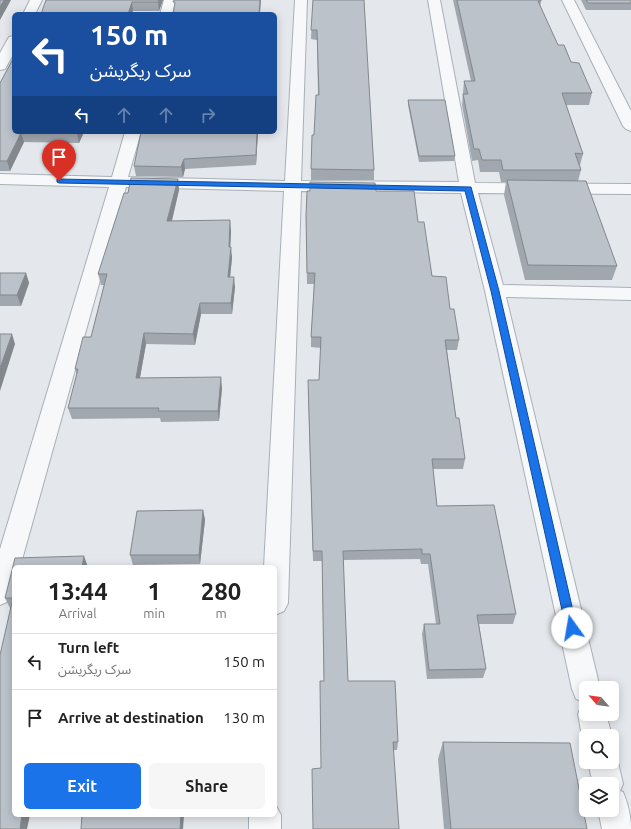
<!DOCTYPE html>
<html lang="en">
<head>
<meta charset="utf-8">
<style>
	:root { --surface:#fff; --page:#f6f6f6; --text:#222; --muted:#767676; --line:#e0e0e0; --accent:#1a73e8 }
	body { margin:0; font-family:Ubuntu,"Noto Sans Arabic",sans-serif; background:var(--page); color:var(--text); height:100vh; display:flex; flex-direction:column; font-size:15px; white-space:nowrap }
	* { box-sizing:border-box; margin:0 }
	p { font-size:13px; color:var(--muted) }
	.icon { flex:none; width:22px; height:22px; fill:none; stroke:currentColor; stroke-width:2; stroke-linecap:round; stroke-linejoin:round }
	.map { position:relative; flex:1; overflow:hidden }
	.details { position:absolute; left:12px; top:565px; width:265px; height:252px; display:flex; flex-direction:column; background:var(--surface); border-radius:6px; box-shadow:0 2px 10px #0003 }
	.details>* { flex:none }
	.banner { position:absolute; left:12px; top:12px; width:265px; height:122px; border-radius:6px; box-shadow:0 2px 10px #0003; background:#1a4fa0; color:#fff; overflow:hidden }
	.needle { width:26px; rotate:298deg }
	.fabs { position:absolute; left:579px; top:681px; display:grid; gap:8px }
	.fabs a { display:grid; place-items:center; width:40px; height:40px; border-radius:6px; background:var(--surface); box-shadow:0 2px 10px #0003; font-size:20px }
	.pin { position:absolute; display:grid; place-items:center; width:34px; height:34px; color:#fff; margin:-41px -17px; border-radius:50% 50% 50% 0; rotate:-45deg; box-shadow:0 0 4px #0007 }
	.pin .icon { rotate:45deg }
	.me { position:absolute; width:44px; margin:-22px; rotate:347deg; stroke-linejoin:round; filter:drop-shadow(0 0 3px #0008) }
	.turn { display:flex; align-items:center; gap:14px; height:84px; padding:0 12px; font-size:18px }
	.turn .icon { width:52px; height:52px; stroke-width:2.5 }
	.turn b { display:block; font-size:28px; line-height:34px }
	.lanes { display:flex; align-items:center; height:38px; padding:0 12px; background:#0003; justify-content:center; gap:20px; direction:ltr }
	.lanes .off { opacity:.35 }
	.eta { display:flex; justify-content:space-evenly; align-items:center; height:68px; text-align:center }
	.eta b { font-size:24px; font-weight:600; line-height:28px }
	.cta { display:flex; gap:8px; margin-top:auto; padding:8px 12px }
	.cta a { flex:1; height:46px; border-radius:6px; background:var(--accent); color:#fff; font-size:16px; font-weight:600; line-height:46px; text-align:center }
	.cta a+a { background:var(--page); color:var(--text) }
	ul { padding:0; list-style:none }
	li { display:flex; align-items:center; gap:12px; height:56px; padding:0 12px; border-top:1px solid var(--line) }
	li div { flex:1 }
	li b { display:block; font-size:15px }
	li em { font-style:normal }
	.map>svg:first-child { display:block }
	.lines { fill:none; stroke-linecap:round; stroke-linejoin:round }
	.street-casing { stroke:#a8b0b7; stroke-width:2 }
	.street { fill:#f7f8fa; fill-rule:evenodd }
	.wall { fill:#a1a7ae }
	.shaded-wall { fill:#83888d }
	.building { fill:#bbc2ca; stroke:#83888d }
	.route { fill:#1a73e8; stroke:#114b97 }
</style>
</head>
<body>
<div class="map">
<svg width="631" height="829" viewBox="0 0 631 829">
	<rect width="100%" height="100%" fill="#e4e8ec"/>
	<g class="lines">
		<!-- street casing -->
		<g class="street-casing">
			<path id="street" d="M30 0H42L35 14H23Z
				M164 0H176L172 14H160Z
				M295 0H307L301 181 459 182 428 0H440L475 183 631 184V194L478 193 503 285 631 288V300L506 297 600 688H586V714H606L612 736H586V745L582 736 578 714 582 704 586 702 576 699 572 689 485 291 461 193 301 191 288 603 284 611 275 615V567H264L284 191 126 187 20 567H14V590L9 601 0 605V549L109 187 0 184V174L112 177 125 132H141L128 177 285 181Z
				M562 0H574L631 111V131L626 129 623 126Z
				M14 36V53L5 69 0 70V53L9 37Z
				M612 751 618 762 623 784 620 791 623 792C628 804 631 816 631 829H602L598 810H612V784H593L588 762H612Z
				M275 804 281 815V829H249V815H275Z"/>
		</g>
		<!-- street -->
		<use href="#street" class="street"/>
	</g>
	<!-- wall -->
	<path class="wall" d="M46 0H163L159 11H133Z
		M313 0 374 170V180H311V169L318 95 317 40 311 39Z
		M453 0H541V1L540 7 558 45 571 62 592 93 589 105H566L583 154 580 165 581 170 578 181 617 266 612 280H525L504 195 506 182H501L499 172H480L478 160 472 161 462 105 464 81H471Z
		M581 0H631V10H586Z
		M0 83 84 132 79 143 24 142 10 171H0Z
		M408 100 455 156 454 161 419 162 408 105Z
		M258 132 256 165 185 169 183 177 136 176 134 166Z
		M178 179 179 190 172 221 231 231 230 247 232 258 230 277 235 287 232 314H201L195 345 146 344 140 378 222 388 219 421 161 422 160 418 72 419 68 408 77 375 75 369 91 337 104 285H101L98 274 128 193Z
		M376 191 418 222 432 276 450 309 459 340 457 350H447L456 418 465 459 463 469H433L437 506 516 614 513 624H479L486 669 483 678 427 679 422 634 424 624H436L428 564H421L420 559 343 560 348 681 398 742 397 750H393L321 768 324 681 322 561H313L308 390 319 380 321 348 311 347V337L314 284H307L306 216Z
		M0 273H26L29 283 21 306H0Z
		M203 510 205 520 200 564 133 565 130 555Z
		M14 567 27 829 10 608 5 598Z
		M443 742 587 829H444L438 759Z"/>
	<!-- shaded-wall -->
	<path class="shaded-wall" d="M4 0H11L0 20V7Z
		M159 0H163L159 11 158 2Z
		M260 0H261L260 14H259Z
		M132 2 133 11 132 14H128Z
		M77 132H84L79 143 77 133Z
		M257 132H258L256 165V155Z
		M21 133 24 142 10 171 7 161Z
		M184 159 185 169 183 177 181 167Z
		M178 179 179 190 169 232 167 221Z
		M230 220 231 231 230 256 231 247 232 258 229 287 228 277Z
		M26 273 29 283 21 306 17 295Z
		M234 277 235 287 232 314 231 303Z
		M200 303 201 314 195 345 193 334Z
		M144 333 146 344 138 388 136 378Z
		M12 334 15 344 0 391V368Z
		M221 377 222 388 219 421 218 411Z
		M203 510 205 520 200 564 199 555Z
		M84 556 88 567H82Z
		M22 815H30L27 829H20Z
		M181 815H184L183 829H180Z"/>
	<!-- building -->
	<path class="building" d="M0 0H4L0 7Z
		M46 0H159L158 2H132L128 14H41Z
		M174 0H260L259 14H173L175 2H173Z
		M313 0H364L374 170 311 169 312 135H314L316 95H319L317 30H311Z
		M457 0H541V1H538L558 45H564L571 62 579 63 592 93H562L583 154 575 153 581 170H503L501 160H482L479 149H474L463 94H468L464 81H475Z
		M586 0H631V3H588Z
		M14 57V132H77V133H21L7 161H0V83Z
		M408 100H445L455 156H419Z
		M141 132H257L256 155 184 159 181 167 134 166Z
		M131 178 178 179 167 221 230 220 229 247H231L228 277H234L231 303H200L193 334 144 333 136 378 221 377 218 411H158L159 408H68L78 369H75L83 337H91L107 274H98L124 193H128Z
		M507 180 586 181 617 266 528 265Z
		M310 182 375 183 376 191H414L418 222H424L432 276 446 277 450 309H454L459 340H445L456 418H459L465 459H432L437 506 494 505 516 614 477 615 486 669 429 670 424 624H440L430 554H422V549L343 551 348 681H395L398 742H393L399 829H313L312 769 321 768 320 681H324L322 551H313L308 380H319L321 337H311L315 273H307L306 216 307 191H310Z
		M0 273H26L17 295H0Z
		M0 334H12L0 368Z
		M203 510 199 555H130L137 511Z
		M84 556 82 567H14V815H22L20 829H0V655L13 598H5L15 558Z
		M443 742 570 743 587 829H451Z
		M82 815H181L180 829H81Z"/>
	<!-- route -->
	<path class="route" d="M57 179 471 187 499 291 577 628 576 632 572 633 568 632 566 628 491 291 465 191 59 183 57 182Z"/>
</svg>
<div class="fabs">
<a><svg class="needle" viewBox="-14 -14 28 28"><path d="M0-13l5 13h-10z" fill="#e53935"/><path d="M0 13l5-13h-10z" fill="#767676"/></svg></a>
<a><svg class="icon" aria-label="search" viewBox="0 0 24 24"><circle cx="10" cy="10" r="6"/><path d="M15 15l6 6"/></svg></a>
<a><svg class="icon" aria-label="layers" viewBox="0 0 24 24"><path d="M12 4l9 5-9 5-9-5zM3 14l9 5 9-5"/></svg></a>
</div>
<div class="pin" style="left:59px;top:181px;background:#d93025"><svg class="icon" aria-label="arrive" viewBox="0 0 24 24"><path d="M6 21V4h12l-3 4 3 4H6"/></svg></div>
<svg class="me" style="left:572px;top:628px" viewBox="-20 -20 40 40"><circle r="19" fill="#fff"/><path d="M0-13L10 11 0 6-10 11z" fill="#1a73e8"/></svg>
<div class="banner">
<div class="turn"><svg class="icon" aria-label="left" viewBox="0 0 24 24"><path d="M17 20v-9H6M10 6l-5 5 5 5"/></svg><div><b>150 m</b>سرک ریگریشن</div></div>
<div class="lanes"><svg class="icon" aria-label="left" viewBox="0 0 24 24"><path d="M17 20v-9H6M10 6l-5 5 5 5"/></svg><svg class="icon off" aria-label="ahead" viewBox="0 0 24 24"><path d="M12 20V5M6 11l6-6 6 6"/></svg><svg class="icon off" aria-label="ahead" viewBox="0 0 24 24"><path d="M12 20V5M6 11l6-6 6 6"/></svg><svg class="icon off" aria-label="right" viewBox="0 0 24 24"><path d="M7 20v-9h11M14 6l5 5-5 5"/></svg></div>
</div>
<section class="details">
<div class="eta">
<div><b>13:44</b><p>Arrival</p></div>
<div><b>1</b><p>min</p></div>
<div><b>280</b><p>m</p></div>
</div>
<ul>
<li><svg class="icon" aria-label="left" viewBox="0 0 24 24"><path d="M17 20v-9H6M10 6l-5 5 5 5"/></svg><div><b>Turn left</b><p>سرک ریگریشن</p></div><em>150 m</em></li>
<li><svg class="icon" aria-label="arrive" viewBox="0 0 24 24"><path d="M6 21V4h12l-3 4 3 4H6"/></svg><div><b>Arrive at destination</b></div><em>130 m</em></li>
</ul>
<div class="cta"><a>Exit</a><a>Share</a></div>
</section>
</div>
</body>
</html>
